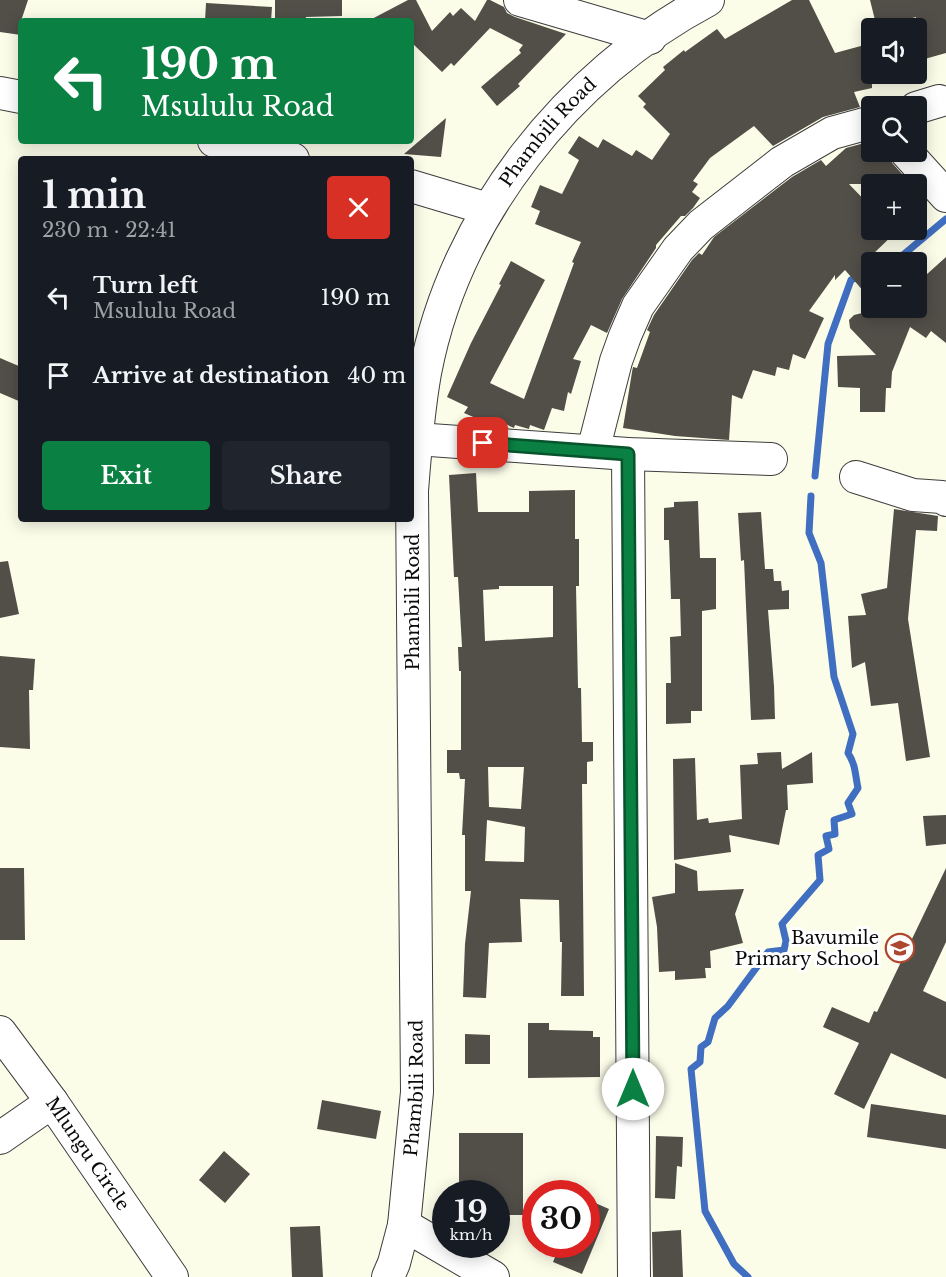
<!DOCTYPE html>
<html lang="en">
<head>
<meta charset="utf-8">
<style>
	:root { --surface:#171b24; --page:#20242c; --text:#f1f3f6; --muted:#9ea1a6; --accent:#0b8043 }
	body { margin:0; font-family:"Libre Baskerville",serif; background:var(--page); color:var(--text); height:100vh; display:flex; flex-direction:column; font-size:22px; white-space:nowrap }
	* { box-sizing:border-box; margin:0 }
	p { font-size:20px; color:var(--muted) }
	.icon { flex:none; width:33px; height:33px; fill:none; stroke:currentColor; stroke-width:2; stroke-linecap:round; stroke-linejoin:round }
	.map { position:relative; flex:1; overflow:hidden }
	.drawer { position:absolute; left:18px; top:156px; width:396px; height:366px; display:flex; flex-direction:column; background:var(--surface); border-radius:6px; box-shadow:0 3px 15px #0003 }
	.drawer>* { flex:none }
	.top-card { position:absolute; left:18px; top:18px; width:396px; height:126px; border-radius:6px; box-shadow:0 3px 15px #0003; background:#0b8043; color:#fff; overflow:hidden }
	.controls { position:absolute; left:861px; top:18px; display:grid; gap:12px }
	.controls a { display:grid; place-items:center; width:66px; height:66px; border-radius:6px; background:var(--surface); box-shadow:0 3px 15px #0003; font-size:30px }
	.speed { position:absolute; left:432px; top:1180px; display:flex; gap:12px; font-size:30px; font-weight:700; text-align:center }
	.speed>* { display:grid; place-content:center; width:78px; height:78px; border-radius:50%; background:var(--surface); box-shadow:0 3px 15px #0003; line-height:1 }
	.speed small { font-size:15px; font-weight:400 }
	.speed .limit { border:9px solid #d22; background:#fff; color:#111 }
	.pin { position:absolute; display:grid; place-items:center; width:51px; height:51px; color:#fff; margin:-26px; border-radius:12px; box-shadow:0 3px 9px #0006 }
	.me { position:absolute; width:66px; margin:-33px; rotate:0deg; stroke-linejoin:round; filter:drop-shadow(0 0 4px #0008) }
	.turn { display:flex; align-items:center; gap:21px; height:126px; padding:0 24px; font-size:27px }
	.turn .icon { width:78px; height:78px; stroke-width:2.5 }
	.turn b { display:block; font-size:42px; line-height:51px }
	.round { display:grid; place-items:center; flex:none; width:63px; height:63px; border-radius:6px; background:var(--page) }
	.head { display:flex; align-items:center; justify-content:space-between; height:102px; padding:0 24px }
	h1 { font-size:36px; font-weight:800; line-height:45px }
	.action { display:flex; gap:12px; margin-top:auto; padding:12px 24px }
	.action a { flex:1; height:69px; border-radius:6px; background:var(--accent); color:#fff; font-size:24px; font-weight:800; line-height:69px; text-align:center }
	.action a+a { background:var(--page); color:var(--text) }
	ul { padding:0; list-style:none }
	li { display:flex; align-items:center; gap:18px; height:78px; padding:0 24px }
	li div { flex:1 }
	li b { display:block; font-size:22px }
	li em { font-style:normal }
	.map>svg:first-child { display:block }
	.lines { fill:none; stroke-linecap:round; stroke-linejoin:round }
	.stream { stroke:#406ec0; stroke-width:7 }
	.building { fill:#524e48; fill-rule:evenodd }
	.minor-casing { stroke:#3d3d3d; stroke-width:34 }
	.minor { stroke:#fff; stroke-width:32 }
	.route-casing { stroke:#07532c; stroke-width:15 }
	.route { stroke:#0b8043; stroke-width:10 }
	.labels { text-anchor:middle; stroke-width:6; stroke-linejoin:round; paint-order:stroke }
	.street-label { font-size:18px; fill:#0a0a0a; stroke:#fff }
	.poi-label { font-size:18px; fill:#0a0a0a; stroke:#fff; text-anchor:end }
</style>
</head>
<body>
<div class="map">
<svg width="946" height="1277" viewBox="0 0 946 1277">
	<rect width="100%" height="100%" fill="#fcfde9"/>
	<g class="lines">
		<!-- stream -->
		<path class="stream" d="M888 262 903 255 946 219
			M815 476 828 344 851 280 861 275
			M748 1277 734 1264 705 1211 691 1069 700 1062 701 1047 708 1042 715 1018 728 1006 768 952 784 950 786 941 782 924 820 880 818 855 829 849 826 836 835 834 834 820 852 814 848 803 858 788C855 775 856 765 848 753L853 734 834 677 821 563 809 533 811 496"/>
	</g>
	<!-- building -->
	<path class="building" d="M0 0H28L21 21V35L0 32Z
		M275 0H342V16L306 17 305 21H275Z
		M408 0H416L432 31 450 12 453 16 461 8 475 21 487 0H490L504 7 507 13 515 17 566 34 518 84 520 86 497 106 481 87 521 53 519 50 523 45 490 28 454 66 451 63 442 72 411 42V21H368Z
		M792 0H809L835 53 872 43V88L854 92 860 107 823 117 773 146 754 126 710 158 693 181 698 184 692 192 700 198 693 208 685 216H681L656 245V248L622 299 607 333 591 325 573 359 581 361 571 394 568 392 564 411 552 408 544 430 530 425 529 429 515 425 514 428 495 419 492 425 464 413 468 407 447 397 471 343 501 285 499 284 511 261 545 280 490 383 524 399 574 263 572 262 581 242 535 224 540 211 531 207 540 185 562 194 579 160 568 153 579 136 598 148 603 139 632 156 636 150 652 160 670 134 643 107 646 104 638 96 665 70 663 67 684 50 685 52 717 29 725 39Z
		M870 0H946V53L921 60 916 44V17L877 28Z
		M206 3 272 7 271 21H205Z
		M446 118 441 157 404 154Z
		M872 141V152H885L893 164 911 184H849L869 205 862 211 872 221V230H898L872 255V301L845 270 835 280V275L809 311 824 318 805 359 793 354 789 370 777 367 775 376 753 370 742 399 732 395 729 440 675 436 623 428 632 372 633 367 637 368 650 332 647 330 654 315 692 260 699 253 702 255 714 237 792 177 821 160 826 166 846 148Z
		M946 257V343L931 331 926 338 910 327 892 372 891 388H886L885 412H860V388L838 387 837 356 876 355 850 328 849 320 854 315 883 308H916V284Z
		M0 358 21 367V402L0 393Z
		M476 473 478 512H529V491L575 490V539H579V586H576L578 688H581L582 742H593V761L587 762V784H582L584 996H561L562 942H560L559 900 520 899 522 942 489 943 486 998 463 997 465 944 471 891H465V835H462L465 779H460L459 773H447V750H461V671H459L458 647H462L458 577H454L449 475ZM499 586H553V637L485 641 483 590 499 589ZM488 767H524L521 809 489 807ZM487 820 525 827 524 862 485 861Z
		M698 501 700 558H716V609L702 611V711H691V723L666 724V683H671L670 637 681 636 680 599H671L669 540H664V508L674 507V502Z
		M894 509 938 516 937 531 916 530 908 619 930 757 906 761 898 703 871 706 865 662 852 668 848 616 866 615 861 594 887 588Z
		M761 512 765 569H773L774 581H781L782 591 789 590V609L768 610 774 686 775 719 751 720 744 560 741 561 738 513Z
		M8 561 19 614 0 618V562Z
		M0 656 35 659 33 690H29L30 749 0 747Z
		M781 752 782 769 812 752 813 783 787 785 788 810H786L779 845 729 835 731 852 674 860 673 759 695 758 697 820 708 818 709 823 742 819 740 765 758 764 757 753Z
		M946 815V844L926 846 923 816Z
		M675 863 697 871 698 891 744 889 735 914 743 943 710 951 711 968H705L706 978 675 980V971L659 972 657 927 652 897 675 893Z
		M0 868H24L25 940H0Z
		M946 868V942L923 991 946 1002V1079L891 1053 864 1109 834 1094 859 1043 823 1027 832 1007 869 1023 874 1011 877 1012Z
		M528 1023H549V1030L593 1031V1037H600V1077L528 1078Z
		M465 1034 490 1035V1064H465Z
		M322 1100 381 1111 376 1139 317 1129Z
		M871 1104 946 1115V1149L867 1137Z
		M459 1133H523V1215H496V1194H459Z
		M656 1136 683 1137 682 1167 677 1166 675 1199 655 1198Z
		M224 1151 250 1174 225 1203 199 1180Z
		M586 1199 609 1209 582 1274 553 1262 560 1245H586Z
		M320 1226 323 1277H292L290 1227Z
		M681 1230 683 1277H653L652 1232Z"/>
	<g class="lines">
		<!-- minor casing -->
		<g class="minor-casing">
			<g id="minor">
				<path d="M520 0 650 38"/>
				<path d="M0 93 21 97"/>
				<path d="M916 108 939 101"/>
				<path d="M214 141 293 159"/>
				<path d="M906 152 946 196"/>
				<path d="M411 186 488 209"/>
				<path d="M416 439 628 454 771 459"/>
				<path d="M593 451 616 361 625 336 638 306 678 249 701 225 782 162 832 133 872 122"/>
				<path d="M628 454 634 1277"/>
				<path d="M856 477 913 495 942 497 946 500"/>
				<path id="s1" d="M0 1032 52 1102 172 1277"/>
				<path d="M0 1138 52 1102"/>
				<path d="M404 1225 493 1277"/>
				<path id="s2" d="M388 1277 394 1263 404 1225 417 1092 412 491C415 452 418 412 425 373 455 216 568 74 708 0"/>
			</g>
		</g>
		<!-- minor -->
		<use href="#minor" class="minor"/>
	</g>
	<g class="lines">
		<!-- route casing -->
		<g class="route-casing">
			<path id="route" d="M483 443 628 454 633 1089"/>
		</g>
		<!-- route -->
		<use href="#route" class="route"/>
	</g>
	<!-- icons -->
	<defs>
		<g id="school-ring" transform="scale(1.5)"><circle r="9.5" fill="#fff" stroke="#ad482f" stroke-width="1.5"/><path d="M0-5L7-2L0 1L-7-2ZM-4 1L0 2.5L4 1V4Q0 6-4 4Z" fill="#ad482f"/></g>
	</defs>
	<g fill-rule="evenodd">
		<use href="#school-ring" x="900" y="948"/>
	</g>
	<g class="labels">
		<!-- street labels -->
		<g class="street-label">
			<text dy="6" stroke="none"><textPath href="#s2" startOffset="1182">Phambili Road</textPath></text>
			<text transform="translate(413 602) rotate(-90)" y="6">Phambili Road</text>
			<text dy="6" stroke="none"><textPath href="#s2" startOffset="192">Phambili Road</textPath></text>
			<text dy="6" stroke="none"><textPath href="#s1" startOffset="150">Mlungu Circle</textPath></text>
		</g>
		<!-- poi labels -->
		<g class="poi-label">
			<text x="879" y="944">Bavumile<tspan x="879" dy="21">Primary School</tspan></text>
		</g>
	</g>
</svg>
<div class="controls">
<a><svg class="icon" aria-label="sound" viewBox="0 0 24 24"><path d="M4 9h4l5-4v14l-5-4H4zM17 9q2 3 0 6"/></svg></a>
<a><svg class="icon" aria-label="search" viewBox="0 0 24 24"><circle cx="10" cy="10" r="6"/><path d="M15 15l6 6"/></svg></a>
<a>+</a>
<a>−</a>
</div>
<div class="speed"><div>19<small>km/h</small></div><div class="limit">30</div></div>
<div class="pin" style="left:483px;top:443px;background:#d93025"><svg class="icon" aria-label="arrive" viewBox="0 0 24 24"><path d="M6 21V4h12l-3 4 3 4H6"/></svg></div>
<svg class="me" style="left:633px;top:1089px" viewBox="-20 -20 40 40"><circle r="19" fill="#fff"/><path d="M0-13L10 11 0 6-10 11z" fill="#0b8043"/></svg>
<div class="top-card">
<div class="turn"><svg class="icon" aria-label="left" viewBox="0 0 24 24"><path d="M17 20v-9H6M10 6l-5 5 5 5"/></svg><div><b>190 m</b>Msululu Road</div></div>
</div>
<section class="drawer">
<div class="head"><div><h1>1 min</h1><p>230 m · 22:41</p></div><a class="round" style="background:#d93025;color:#fff"><svg class="icon" aria-label="close" viewBox="0 0 24 24"><path d="M6 6l12 12M18 6L6 18"/></svg></a></div>
<ul>
<li><svg class="icon" aria-label="left" viewBox="0 0 24 24"><path d="M17 20v-9H6M10 6l-5 5 5 5"/></svg><div><b>Turn left</b><p>Msululu Road</p></div><em>190 m</em></li>
<li><svg class="icon" aria-label="arrive" viewBox="0 0 24 24"><path d="M6 21V4h12l-3 4 3 4H6"/></svg><div><b>Arrive at destination</b></div><em>40 m</em></li>
</ul>
<div class="action"><a>Exit</a><a>Share</a></div>
</section>
</div>
</body>
</html>
